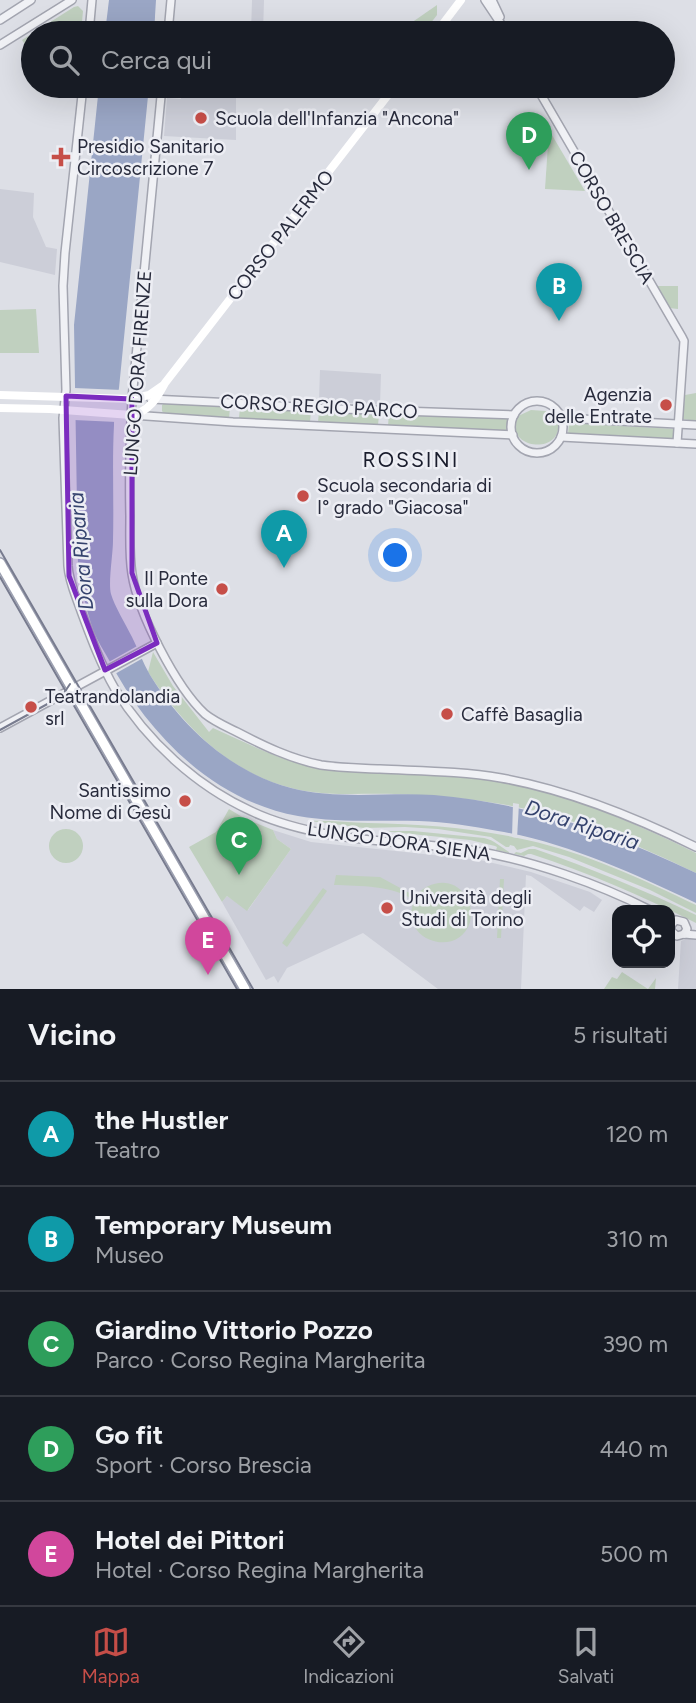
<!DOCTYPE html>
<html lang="it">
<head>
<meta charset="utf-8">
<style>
  :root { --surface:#171b24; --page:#242831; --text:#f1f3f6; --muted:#9ea1a6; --line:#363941; --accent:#c64e48 }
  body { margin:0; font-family:Figtree,sans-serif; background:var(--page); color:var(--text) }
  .controls { position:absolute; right:21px; bottom:21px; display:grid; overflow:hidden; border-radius:14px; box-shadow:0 7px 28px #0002 }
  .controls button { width:63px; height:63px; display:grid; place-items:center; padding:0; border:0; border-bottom:2px solid var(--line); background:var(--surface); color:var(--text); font:35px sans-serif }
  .you { position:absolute; left:396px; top:556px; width:24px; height:24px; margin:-18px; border:5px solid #fff; border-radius:50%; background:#1a73e8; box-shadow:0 0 0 10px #1a73e833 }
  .badge { display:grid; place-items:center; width:46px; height:46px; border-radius:50%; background:var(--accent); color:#fff; font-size:23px; font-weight:700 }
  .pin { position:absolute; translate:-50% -58px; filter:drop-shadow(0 2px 4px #0008) }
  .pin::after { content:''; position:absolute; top:37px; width:24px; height:21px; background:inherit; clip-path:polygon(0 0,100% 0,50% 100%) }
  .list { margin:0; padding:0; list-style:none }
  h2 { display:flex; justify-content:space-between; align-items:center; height:91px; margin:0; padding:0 28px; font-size:30px }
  h2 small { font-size:23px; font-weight:400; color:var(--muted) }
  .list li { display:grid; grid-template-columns:46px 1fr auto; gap:21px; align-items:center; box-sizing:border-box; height:105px; padding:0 28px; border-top:2px solid var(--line) }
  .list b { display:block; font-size:26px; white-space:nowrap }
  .list p { margin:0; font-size:23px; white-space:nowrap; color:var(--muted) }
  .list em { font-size:23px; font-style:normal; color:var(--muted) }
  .icon { flex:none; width:38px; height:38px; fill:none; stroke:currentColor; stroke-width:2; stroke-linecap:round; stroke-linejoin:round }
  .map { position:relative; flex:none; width:696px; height:989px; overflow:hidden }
  .search { position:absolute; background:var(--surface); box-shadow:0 7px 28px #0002; left:21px; right:21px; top:21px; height:77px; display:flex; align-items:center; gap:18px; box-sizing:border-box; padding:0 24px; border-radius:38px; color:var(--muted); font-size:26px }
  .sheet { height:616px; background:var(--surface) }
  nav { display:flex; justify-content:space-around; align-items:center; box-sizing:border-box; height:98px; border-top:2px solid var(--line); background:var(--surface); font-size:19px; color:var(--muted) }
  nav a { display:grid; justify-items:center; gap:4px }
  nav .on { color:var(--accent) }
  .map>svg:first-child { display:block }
</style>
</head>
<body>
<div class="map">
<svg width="696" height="989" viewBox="0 0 696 989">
  <rect width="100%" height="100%" fill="#dddfe6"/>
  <g fill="#ccced8">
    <polygon points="252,0 264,0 263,33 251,33"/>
    <polygon points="182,86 236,87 236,140 164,136 167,98 181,99"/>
    <polygon points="0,189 34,193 33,217 46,247 57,249 55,275 0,262"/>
    <polygon points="320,370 381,374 380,405 319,401"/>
    <polygon points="273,830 311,842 480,860 531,872 590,892 602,900 594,912 584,906 580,911 531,876 526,875 521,989 438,989 363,933 287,968 278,983 274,976 266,980 222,902 227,896 248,910 291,849 277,839"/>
    <polygon points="691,937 696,940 696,989 678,989 681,941"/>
  </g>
  <g fill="#c0d0bf">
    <polygon points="437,5 437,15 423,33 403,33 411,23"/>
    <polygon points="78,6 83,11 81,33 33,33 33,57 22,40 74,7"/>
    <polygon points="563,23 587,24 586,33 562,33"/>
    <polygon points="549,130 585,191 545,189"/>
    <polygon points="657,286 678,286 678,309 669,308"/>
    <polygon points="36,309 39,353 0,353 0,310"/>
    <polygon points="696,393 696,421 682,419 685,395"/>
    <polygon points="166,402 230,407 229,419 165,415 162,411 162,405"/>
    <polygon points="240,407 311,411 310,422 239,418"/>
    <path d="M531,410L546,411L557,418C568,456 504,451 516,417Z"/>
    <polygon points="319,412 379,415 378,425 318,422"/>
    <polygon points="389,413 509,418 508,431 388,426"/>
    <polygon points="569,423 675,429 674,439 568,434"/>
    <path d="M153,652L173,686L209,732L213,728C248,744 284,762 322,769C341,773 362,772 380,772C426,774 473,775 518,785C580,799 639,825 696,853V873C634,843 569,815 501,804C466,798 430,795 395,794C365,793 335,796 305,791C235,779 185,729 148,672Z"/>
    <polygon points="229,809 244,818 273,830 277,839 291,849 247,911 227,896 222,902 189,847 216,832"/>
    <path d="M310,821C329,820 349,823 368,823C422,824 475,828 527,840C586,853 642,879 696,905V913L650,890L569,857L533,846L517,850L514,846L510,845L509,847H506L491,837L438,829L405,827L364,828Z"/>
    <circle cx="66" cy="846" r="17"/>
    <path d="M382,831H413L484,838C494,840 501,847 509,852V853L496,850L497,847L495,846L470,840Z"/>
    <path d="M529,849H535C590,868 644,890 696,915V923C642,896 589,873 531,854H528L524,856L514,854L516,852L521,853Z"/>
    <path d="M336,875L380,877L415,896C429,881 452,876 466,896C471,903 472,913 470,922C458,960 398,940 414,901C396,885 358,886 334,885Z"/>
    <polygon points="500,879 504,879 501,938 497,938"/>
    <polygon points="323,888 327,891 287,947 282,943"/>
    <polygon points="622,972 648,989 656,978 655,989 604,989 612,977 617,979"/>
  </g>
  <g fill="#9aa6c5">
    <polygon points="109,0 156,0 154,33 105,33"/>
    <path d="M99,86H149L119,388C117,400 114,412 114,425C112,463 114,502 113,541C113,554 108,583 111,594C114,605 126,625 132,637C138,649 143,663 150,675C182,727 231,772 291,788C337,800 387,792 434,795C528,803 611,832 696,873V903C632,873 568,843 498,831C472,826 446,822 419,821C379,820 338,823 298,816C213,801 147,733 109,660C104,651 98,642 94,632C86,610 82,589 78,566L74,325Z"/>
  </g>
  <g fill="#dddfe6">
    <polygon points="74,388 122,390 117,422 74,420"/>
    <polygon points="139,645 145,657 113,675 107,663"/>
    <polygon points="513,803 519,804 517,838 512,837"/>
  </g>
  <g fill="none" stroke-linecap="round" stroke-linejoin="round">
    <g stroke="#a3a5b0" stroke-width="10">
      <g id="tertiary">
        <polyline points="485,0 507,33"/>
        <polyline points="492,0 500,17"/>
        <polyline points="0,20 31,0"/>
        <polyline points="89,33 92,0"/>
        <polyline points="168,33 171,0"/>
        <polyline points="0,45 72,0"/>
        <path d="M83,86L65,253L63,286L66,390L63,418L68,566C69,582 76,596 81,611C91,638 101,665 115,689C147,741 196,786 251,811C276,823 305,830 332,835C379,843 427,843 475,851C531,860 599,884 650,910"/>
        <path d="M162,86L132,399C130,438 129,477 130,516C130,535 129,555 132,574C138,613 176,687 205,714C215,722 227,727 237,732C264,746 291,759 321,765C341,768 360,768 380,769C420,771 461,771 501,778C569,790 635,817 696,847"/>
        <polyline points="536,86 682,337 684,341 677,443"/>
        <polyline points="151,399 234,403 313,408 514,415"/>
        <circle cx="537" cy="427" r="26"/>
        <polyline points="132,415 233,422 513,435"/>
        <polyline points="562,418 696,425"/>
        <polyline points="561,437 696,444"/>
        <polyline points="0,728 157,643"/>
        <polyline points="671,925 671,931 677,936 684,934 696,935"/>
        <polyline points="671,925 676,920 684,922 687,929 684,934"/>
      </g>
    </g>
    <g stroke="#9da1b1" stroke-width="12">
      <polyline id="primary" points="0,563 245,989"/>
    </g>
    <use href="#tertiary" stroke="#f0f1f5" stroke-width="7"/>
    <g stroke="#fff" stroke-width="8">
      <polyline points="436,33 461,0"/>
      <polyline points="0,395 132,399 149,395 162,386"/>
      <path d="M0,408L50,409L131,415C149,412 157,398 165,383L395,86"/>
    </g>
    <use href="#primary" stroke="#fff" stroke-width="9"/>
    <g stroke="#787c8f" stroke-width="2">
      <polyline points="0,550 253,989"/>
      <polyline points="0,577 237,989"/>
      <polyline points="0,730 62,696 70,684"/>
    </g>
  </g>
  <path fill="#7b2cbf" fill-opacity="0.2" stroke="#7b2cbf" stroke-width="5" stroke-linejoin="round" d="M66,396L132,399V573L157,643L105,670L69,576Z"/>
  <g fill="#c64e48" stroke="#edeef4" stroke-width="2.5">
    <circle cx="201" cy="118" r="7"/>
    <path d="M57.5 146.5h7v7h7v7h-7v7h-7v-7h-7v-7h7z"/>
    <circle cx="666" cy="405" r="7"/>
    <circle cx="303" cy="496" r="7"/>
    <circle cx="222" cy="589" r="7"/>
    <circle cx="31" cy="707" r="7"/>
    <circle cx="447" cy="714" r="7"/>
    <circle cx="185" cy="801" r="7"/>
    <circle cx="387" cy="908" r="7"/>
  </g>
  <g text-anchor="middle" stroke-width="5" stroke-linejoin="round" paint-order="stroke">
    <g font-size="19" fill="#282b3c" stroke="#edeef4" text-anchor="start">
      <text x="215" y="125">Scuola dell'Infanzia "Ancona"</text>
      <text x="77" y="153">Presidio Sanitario<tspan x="77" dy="22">Circoscrizione 7</tspan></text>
      <text x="652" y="401" text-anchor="end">Agenzia<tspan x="652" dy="22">delle Entrate</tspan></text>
      <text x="317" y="492">Scuola secondaria di<tspan x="317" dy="22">I° grado "Giacosa"</tspan></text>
      <text x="208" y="585" text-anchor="end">Il Ponte<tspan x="208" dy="22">sulla Dora</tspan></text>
      <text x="45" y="703">Teatrandolandia<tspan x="45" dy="22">srl</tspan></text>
      <text x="461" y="721">Caffè Basaglia</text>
      <text x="171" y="797" text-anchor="end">Santissimo<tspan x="171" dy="22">Nome di Gesù</tspan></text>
      <text x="401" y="904">Università degli<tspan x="401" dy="22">Studi di Torino</tspan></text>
    </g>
    <g font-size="19" fill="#282b3c" stroke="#edeef4">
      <text transform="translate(612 217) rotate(60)" y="7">CORSO BRESCIA</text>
      <text transform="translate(280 235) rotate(-52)" y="7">CORSO PALERMO</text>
      <text transform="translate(137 373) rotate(-86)" y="7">LUNGO DORA FIRENZE</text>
      <text transform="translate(319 406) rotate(3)" y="7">CORSO REGIO PARCO</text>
      <text transform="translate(399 841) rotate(8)" y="7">LUNGO DORA SIENA</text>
    </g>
    <g font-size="21" letter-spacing="2" fill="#1a1d2d" stroke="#edeef4">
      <text x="411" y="467">ROSSINI</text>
    </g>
    <g font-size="21" font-style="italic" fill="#34426d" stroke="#edeef4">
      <text transform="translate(81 551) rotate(-95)" y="7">Dora Riparia</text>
      <text transform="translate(582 825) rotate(18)" y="7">Dora Riparia</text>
    </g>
  </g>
</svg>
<div class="controls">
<button><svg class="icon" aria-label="locate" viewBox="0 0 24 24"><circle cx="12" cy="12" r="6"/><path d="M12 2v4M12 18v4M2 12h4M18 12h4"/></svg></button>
</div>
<div class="you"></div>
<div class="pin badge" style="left:284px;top:568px;background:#0f9aa8">A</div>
<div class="pin badge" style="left:559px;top:321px;background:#0f9aa8">B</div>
<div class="pin badge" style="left:239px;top:875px;background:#2e9e5b">C</div>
<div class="pin badge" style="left:529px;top:170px;background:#2e9e5b">D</div>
<div class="pin badge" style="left:208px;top:975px;background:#d1479c">E</div>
<div class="search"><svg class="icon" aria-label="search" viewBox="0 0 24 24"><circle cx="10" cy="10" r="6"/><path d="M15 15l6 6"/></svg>Cerca qui</div>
</div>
<section class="sheet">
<h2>Vicino<small>5 risultati</small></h2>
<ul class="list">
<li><span class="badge" style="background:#0f9aa8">A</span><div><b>the Hustler</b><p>Teatro</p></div><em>120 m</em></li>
<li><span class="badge" style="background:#0f9aa8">B</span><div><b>Temporary Museum</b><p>Museo</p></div><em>310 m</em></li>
<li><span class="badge" style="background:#2e9e5b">C</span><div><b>Giardino Vittorio Pozzo</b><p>Parco · Corso Regina Margherita</p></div><em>390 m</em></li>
<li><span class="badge" style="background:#2e9e5b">D</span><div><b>Go fit</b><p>Sport · Corso Brescia</p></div><em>440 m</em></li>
<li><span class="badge" style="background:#d1479c">E</span><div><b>Hotel dei Pittori</b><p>Hotel · Corso Regina Margherita</p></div><em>500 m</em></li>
</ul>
</section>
<nav>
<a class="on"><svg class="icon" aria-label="map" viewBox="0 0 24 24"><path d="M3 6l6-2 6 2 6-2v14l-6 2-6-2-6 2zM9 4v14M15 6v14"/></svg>Mappa</a>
<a><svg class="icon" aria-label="directions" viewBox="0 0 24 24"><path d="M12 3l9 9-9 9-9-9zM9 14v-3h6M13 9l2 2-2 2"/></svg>Indicazioni</a>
<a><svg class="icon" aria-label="saved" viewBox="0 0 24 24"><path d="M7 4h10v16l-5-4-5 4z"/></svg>Salvati</a>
</nav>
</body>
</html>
